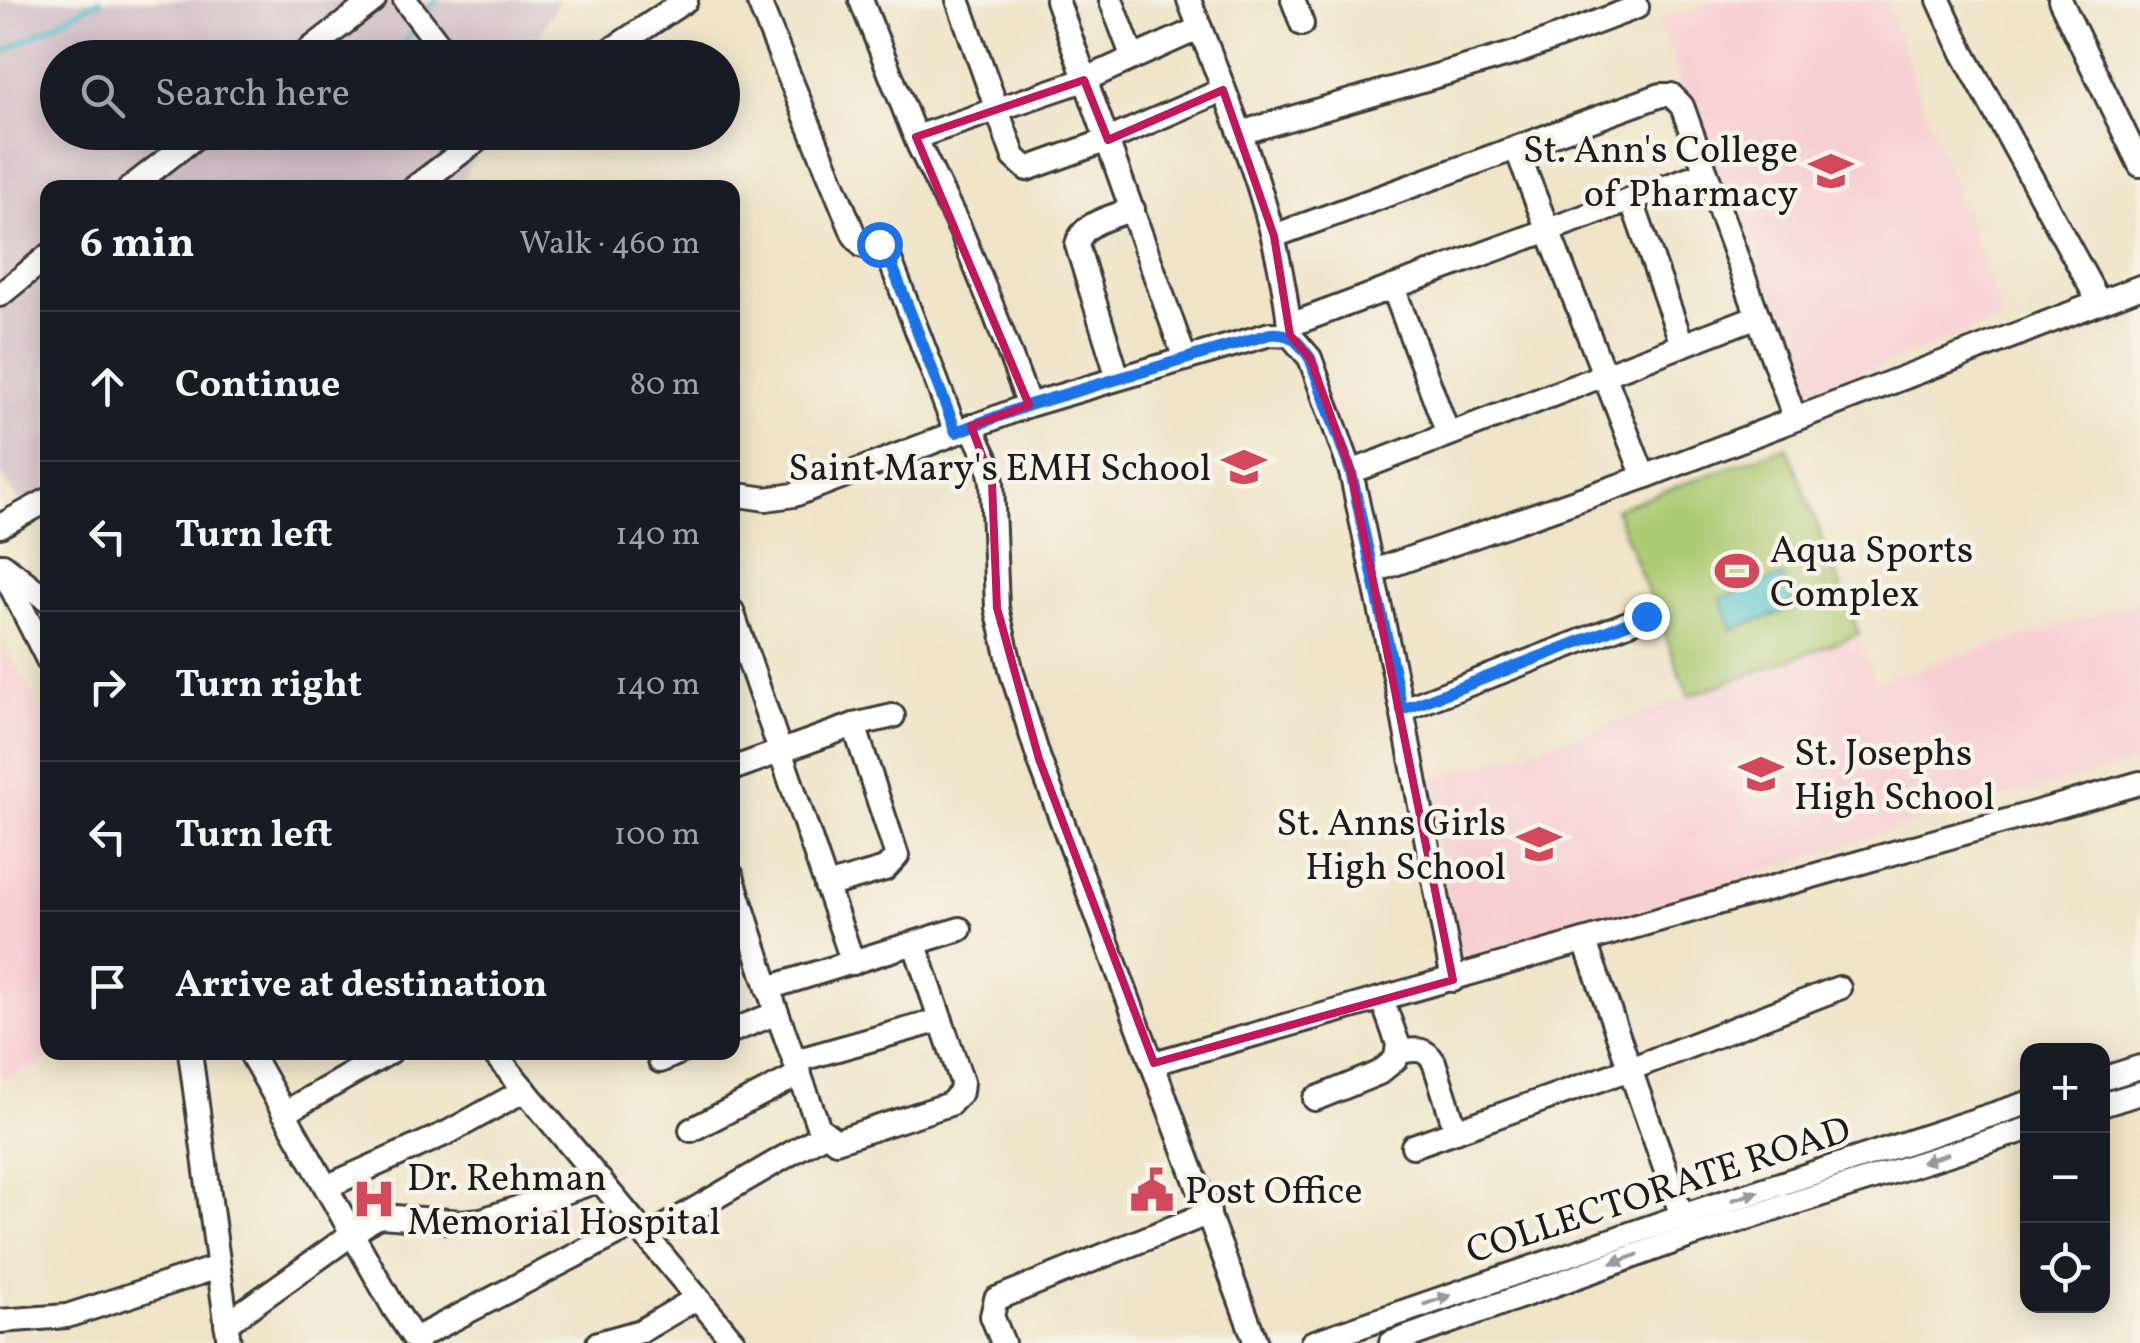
<!DOCTYPE html>
<html lang="en">
<head>
<meta charset="utf-8">
<style>
  :root { --surface:#171b24; --page:#242831; --text:#f1f3f6; --muted:#9ea1a6; --line:#363941 }
  body { margin:0; font-family:Vollkorn,serif; background:var(--page); color:var(--text) }
  .controls { position:absolute; right:30px; bottom:30px; display:grid; overflow:hidden; border-radius:20px; box-shadow:0 5px 25px #0003 }
  .controls button { width:90px; height:90px; display:grid; place-items:center; padding:0; border:0; border-bottom:2px solid var(--line); background:var(--surface); color:var(--text); font:50px sans-serif }
  .stop { position:absolute; width:30px; height:30px; margin:-22px; border:8px solid #1a73e8; border-radius:50%; background:#fff }
  .stop.end { background:#1a73e8; border-color:#fff; box-shadow:0 2px 10px #0008 }
  .list { margin:0; padding:0; list-style:none }
  h2 { display:flex; justify-content:space-between; align-items:center; height:130px; margin:0; padding:0 40px; font-size:42px }
  h2 small { font-size:32px; font-weight:400; color:var(--muted) }
  .list li { display:grid; grid-template-columns:65px 1fr auto; gap:30px; align-items:center; box-sizing:border-box; height:150px; padding:0 40px; border-top:2px solid var(--line) }
  .list b { display:block; font-size:38px; white-space:nowrap }
  .list em { font-size:32px; font-style:normal; color:var(--muted) }
  .icon { flex:none; width:55px; height:55px; fill:none; stroke:currentColor; stroke-width:2; stroke-linecap:round; stroke-linejoin:round }
  .map { position:relative; flex:none; width:2140px; height:1343px; overflow:hidden }
  .search { position:absolute; background:var(--surface); box-shadow:0 5px 25px #0003; left:40px; top:40px; width:700px; height:110px; display:flex; align-items:center; gap:25px; box-sizing:border-box; padding:0 35px; border-radius:55px; color:var(--muted); font-size:38px }
  .panel { position:absolute; background:var(--surface); box-shadow:0 5px 25px #0003; left:40px; top:180px; width:700px; height:880px; border-radius:20px }
  .map>svg:first-child { display:block }
</style>
</head>
<body>
<div class="map">
<svg width="2140" height="1343" viewBox="0 0 2140 1343">
  <rect width="100%" height="100%" fill="#f7f3e8"/>
  <filter id="ink" filterUnits="userSpaceOnUse"><feTurbulence type="fractalNoise" baseFrequency=".01" numOctaves="2"/><feDisplacementMap in="SourceGraphic" scale="20" xChannelSelector="R" yChannelSelector="G"/><feConvolveMatrix kernelMatrix="1 2 1 2 8 2 1 2 1" color-interpolation-filters="sRGB"/></filter>
  <filter id="wash" filterUnits="userSpaceOnUse"><feTurbulence type="fractalNoise" baseFrequency=".0048" numOctaves="4" result="noise"/><feDisplacementMap in="SourceGraphic" scale="40" xChannelSelector="R" yChannelSelector="G"/><feGaussianBlur stdDeviation="2.25" result="paint"/><feColorMatrix in="noise" values="0 0 0 0 0 0 0 0 0 0 0 0 0 0 0 0 0 1.4 0 .05"/><feComposite in="paint" operator="in"/></filter>
  <g filter="url(#wash)">
    <rect width="100%" height="100%" fill="#efe4c7"/>
    <g fill="#f7cfd3">
      <polygon points="1716,0 1885,0 2003,320 1796,396 1658,21"/>
      <polygon points="2140,601 2140,761 1922,820 1661,905 1461,959 1424,782 1601,728 1859,634 1875,681"/>
      <polygon points="0,637 47,723 48,1052 70,1053 0,1079"/>
    </g>
    <polygon fill="#d2bdc7" points="0,0 559,0 528,57 58,58 58,132 487,133 458,187 48,188 48,518 37,526 0,473"/>
    <polygon fill="#accb73" stroke="#647448" stroke-width="2.5" points="1787,446 1859,634 1689,696 1615,509"/>
    <polygon fill="#58c5cb" stroke="#3a7074" stroke-width="2.5" points="1783,576 1794,608 1732,630 1721,598"/>
    <g fill="none" stroke-linecap="round" stroke-linejoin="round">
      <g stroke="#58c5cb" stroke-width="5">
        <polyline points="425,15 436,0"/>
        <polyline points="399,50 415,28"/>
        <polyline points="0,54 100,0"/>
      </g>
    </g>
  </g>
  <g filter="url(#ink)">
    <g fill="none" stroke-linecap="round" stroke-linejoin="round">
      <g stroke="#3c3a36" stroke-width="28">
        <g id="minor">
          <polyline points="405,0 449,58"/>
          <polyline points="758,0 854,235 863,246 881,246 890,260 956,432"/>
          <polyline points="861,0 919,146 960,229 993,309 1029,405"/>
          <polyline points="958,0 1014,157 1027,169 1108,140 1223,90"/>
          <polyline points="1057,0 1185,359"/>
          <polyline points="1111,0 1133,58"/>
          <path d="M1189,0C1231,109 1280,218 1290,335"/>
          <polyline points="1293,0 1302,24"/>
          <polyline points="1939,0 1963,53 2099,302"/>
          <polyline points="2060,0 2140,165"/>
          <polyline points="299,58 374,0"/>
          <polyline points="599,58 686,0"/>
          <polyline points="1240,133 1515,53 1637,7"/>
          <polyline points="916,137 1084,80 1200,28"/>
          <polyline points="1516,148 1644,477"/>
          <polyline points="130,188 202,132"/>
          <polyline points="414,188 488,132"/>
          <polyline points="1631,199 1682,344"/>
          <polyline points="1274,236 1661,95 1671,95 1682,106 1795,419"/>
          <polyline points="1393,287 1448,434"/>
          <polyline points="0,295 48,256"/>
          <polyline points="1290,325 1706,172"/>
          <path d="M1118,378L1077,245C1082,222 1113,217 1133,209"/>
          <polyline points="971,426 988,462 992,482 997,608 1012,673 1039,759 1256,1343"/>
          <polyline points="1351,472 1758,316"/>
          <polyline points="732,494 766,499 794,495 1029,405 1270,334 1290,335 1310,358 1351,472 1402,710 1453,980"/>
          <polyline points="0,526 48,500"/>
          <polyline points="0,565 48,660"/>
          <polyline points="3,565 48,600"/>
          <polyline points="1374,571 1644,477 2140,287"/>
          <polyline points="732,611 853,963"/>
          <polyline points="1402,710 1646,616"/>
          <polyline points="732,769 854,725 893,716"/>
          <polyline points="732,876 768,988 819,1128 836,1141 950,1104 961,1092 962,1082 915,945"/>
          <polyline points="826,886 885,869 897,856 854,725"/>
          <polyline points="1585,942 1682,1216"/>
          <polyline points="768,988 960,929"/>
          <polyline points="732,1031 777,1013"/>
          <polyline points="190,1052 229,1343"/>
          <polyline points="250,1052 394,1308 417,1343"/>
          <polyline points="493,1052 735,1343"/>
          <path d="M1398,1052C1415,1050 1424,1046 1434,1062L1456,1131"/>
          <polyline points="660,1061 680,1052"/>
          <polyline points="795,1061 941,1020"/>
          <polyline points="1154,1063 2140,783"/>
          <polyline points="2102,1079 2140,1067"/>
          <polyline points="1315,1099 1379,1073 1396,1059 1398,1044 1382,999"/>
          <polyline points="2102,1105 2140,1093"/>
          <polyline points="284,1113 390,1052"/>
          <polyline points="691,1130 800,1074"/>
          <polyline points="1413,1146 1630,1069 1839,988"/>
          <polyline points="326,1187 449,1132 525,1090"/>
          <polyline points="647,1237 824,1134"/>
          <polyline points="0,1321 67,1316 218,1267"/>
          <polyline points="226,1324 373,1219 381,1216 461,1222 482,1220 600,1180"/>
          <polyline points="415,1339 636,1224"/>
          <polyline points="598,1343 641,1331 697,1298"/>
          <polyline points="1003,1343 992,1316 996,1299 1209,1213"/>
          <polyline points="1312,1343 1682,1216 2028,1103"/>
          <polyline points="1391,1343 1690,1236 2028,1129"/>
        </g>
      </g>
      <use href="#minor" stroke="#fff" stroke-width="22"/>
    </g>
    <defs><path id="oneway-solid" d="M-6-.8H1V-3.2L6.5 0L1 3.2V.8H-6Z" transform="scale(2.5)"/></defs>
    <g fill="#999">
      <use href="#oneway-solid" transform="translate(1935 1158) rotate(162)"/>
      <use href="#oneway-solid" transform="translate(1745 1196) rotate(-18)"/>
      <use href="#oneway-solid" transform="translate(1625 1259) rotate(161)"/>
      <use href="#oneway-solid" transform="translate(1437 1300) rotate(-19)"/>
    </g>
  </g>
  <g fill="none" stroke-linecap="round" stroke-linejoin="round" filter="url(#ink)">
    <path stroke="#1a73e8" stroke-width="12" d="M879,244L890,260L956,432L1029,405L1270,334C1291,332 1298,341 1310,358L1351,472L1402,710L1646,616"/>
  </g>
  <path fill="none" stroke="#c2185b" stroke-width="8" stroke-linejoin="round" d="M1084,80L1108,140L1223,90L1274,236L1290,335L1310,358L1351,472L1453,980L1154,1063L1039,759L997,608L992,482L971,426L1029,405L916,137Z"/>
  <defs>
    <g id="university-bare" transform="scale(3.45)"><path d="M0-5L7-2L0 1L-7-2ZM-4 1L0 2.5L4 1V4Q0 6-4 4Z" fill="#d1495b" stroke="#f7f3e8" stroke-width="2.5" paint-order="stroke"/></g>
    <g id="school-bare" transform="scale(3.45)"><path d="M0-5L7-2L0 1L-7-2ZM-4 1L0 2.5L4 1V4Q0 6-4 4Z" fill="#d1495b" stroke="#f7f3e8" stroke-width="2.5" paint-order="stroke"/></g>
    <g id="stadium-bare" transform="scale(3.45)"><path d="M0-5a6.5 5 0 1 0 0 10a6.5 5 0 1 0 0-10ZM-3.5-1.8h7v3.6h-7Z" fill="#d1495b" stroke="#f7f3e8" stroke-width="2.5" paint-order="stroke"/></g>
    <g id="civic-bare" transform="scale(3.45)"><path d="M-.6-6.5H3V-4.5H.6V-3L4-1V1h2V6H-6V1h2V-1L-.6-3ZM-1.2 2.5V6h2.4V2.5Z" fill="#d1495b" stroke="#f7f3e8" stroke-width="2.5" paint-order="stroke"/></g>
    <g id="hospital-bare" transform="scale(3.45)"><path d="M-5-5h3v3.5h4V-5h3V5h-3V1.5h-4V5h-3Z" fill="#d1495b" stroke="#f7f3e8" stroke-width="2.5" paint-order="stroke"/></g>
  </defs>
  <g fill-rule="evenodd">
    <use href="#university-bare" x="1831" y="171"/>
    <use href="#school-bare" x="1244" y="467"/>
    <use href="#stadium-bare" x="1737" y="571"/>
    <use href="#school-bare" x="1761" y="774"/>
    <use href="#school-bare" x="1539" y="844"/>
    <use href="#civic-bare" x="1152" y="1190"/>
    <use href="#hospital-bare" x="374" y="1199"/>
  </g>
  <g text-anchor="middle" stroke-width="9" stroke-linejoin="round" paint-order="stroke">
    <g font-size="38" fill="#1c1c1c" stroke="#f7f3e8" text-anchor="start">
      <text x="1798" y="162" text-anchor="end">St. Ann's College<tspan x="1798" dy="44">of Pharmacy</tspan></text>
      <text x="1211" y="480" text-anchor="end">Saint Mary's EMH School</text>
      <text x="1770" y="562">Aqua Sports<tspan x="1770" dy="44">Complex</tspan></text>
      <text x="1794" y="765">St. Josephs<tspan x="1794" dy="44">High School</tspan></text>
      <text x="1506" y="835" text-anchor="end">St. Anns Girls<tspan x="1506" dy="44">High School</tspan></text>
      <text x="407" y="1190">Dr. Rehman<tspan x="407" dy="44">Memorial Hospital</tspan></text>
      <text x="1185" y="1203">Post Office</text>
    </g>
    <g font-size="38" fill="#1c1c1c" stroke="#f7f3e8">
      <text transform="translate(1658 1189) rotate(-18)" y="13">COLLECTORATE ROAD</text>
    </g>
  </g>
</svg>
<div class="controls">
<button>+</button>
<button>−</button>
<button><svg class="icon" aria-label="locate" viewBox="0 0 24 24"><circle cx="12" cy="12" r="6"/><path d="M12 2v4M12 18v4M2 12h4M18 12h4"/></svg></button>
</div>
<div class="stop" style="left:879px;top:244px"></div>
<div class="stop end" style="left:1646px;top:616px"></div>
<div class="search"><svg class="icon" aria-label="search" viewBox="0 0 24 24"><circle cx="10" cy="10" r="6"/><path d="M15 15l6 6"/></svg>Search here</div>
<section class="panel">
<h2>6 min<small>Walk · 460 m</small></h2>
<ul class="list">
<li><svg class="icon" aria-label="ahead" viewBox="0 0 24 24"><path d="M12 20V5M6 11l6-6 6 6"/></svg><div><b>Continue</b></div><em>80 m</em></li>
<li><svg class="icon" aria-label="left" viewBox="0 0 24 24"><path d="M17 20v-9H6M10 6l-5 5 5 5"/></svg><div><b>Turn left</b></div><em>140 m</em></li>
<li><svg class="icon" aria-label="right" viewBox="0 0 24 24"><path d="M7 20v-9h11M14 6l5 5-5 5"/></svg><div><b>Turn right</b></div><em>140 m</em></li>
<li><svg class="icon" aria-label="left" viewBox="0 0 24 24"><path d="M17 20v-9H6M10 6l-5 5 5 5"/></svg><div><b>Turn left</b></div><em>100 m</em></li>
<li><svg class="icon" aria-label="arrive" viewBox="0 0 24 24"><path d="M6 21V4h12l-3 4 3 4H6"/></svg><div><b>Arrive at destination</b></div></li>
</ul>
</section>
</div>
</body>
</html>
